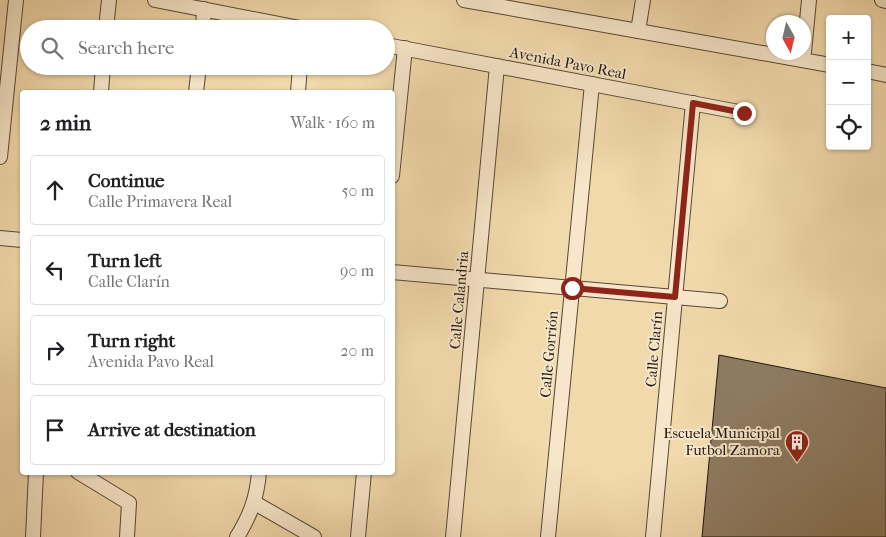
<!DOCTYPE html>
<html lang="en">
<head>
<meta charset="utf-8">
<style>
  :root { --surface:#fff; --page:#f2f2f2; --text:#202124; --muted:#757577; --line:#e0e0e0 }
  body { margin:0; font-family:"IM FELL French Canon",serif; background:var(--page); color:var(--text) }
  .controls { position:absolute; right:15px; top:15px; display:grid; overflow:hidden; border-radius:5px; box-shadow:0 1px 4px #0004 }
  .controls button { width:45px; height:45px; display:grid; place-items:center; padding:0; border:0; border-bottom:1px solid var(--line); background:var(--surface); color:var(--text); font:25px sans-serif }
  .compass { position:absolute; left:766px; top:15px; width:45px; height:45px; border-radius:50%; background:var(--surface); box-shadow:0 1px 4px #0004; rotate:172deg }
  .stop { position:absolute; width:15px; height:15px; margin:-11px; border:4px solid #8f2418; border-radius:50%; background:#fff }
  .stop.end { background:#8f2418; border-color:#fff; box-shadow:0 1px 5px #0008 }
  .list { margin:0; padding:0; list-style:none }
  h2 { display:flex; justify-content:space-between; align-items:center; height:65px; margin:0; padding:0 20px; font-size:21px }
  h2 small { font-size:16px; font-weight:400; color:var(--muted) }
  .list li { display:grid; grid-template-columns:32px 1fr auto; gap:15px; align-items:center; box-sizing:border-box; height:70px; margin:0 10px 10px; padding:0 10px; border:1px solid var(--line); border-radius:5px }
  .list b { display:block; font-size:19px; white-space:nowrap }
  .list p { margin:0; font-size:16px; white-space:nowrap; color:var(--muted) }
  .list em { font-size:16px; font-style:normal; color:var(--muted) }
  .icon { flex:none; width:28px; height:28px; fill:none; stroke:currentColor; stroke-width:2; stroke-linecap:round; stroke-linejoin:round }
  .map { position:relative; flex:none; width:886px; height:537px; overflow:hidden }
  .search { position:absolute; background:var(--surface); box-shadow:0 1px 4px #0004; left:20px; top:20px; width:375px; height:55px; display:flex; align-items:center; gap:12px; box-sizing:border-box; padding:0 18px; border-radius:28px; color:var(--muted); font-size:19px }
  .panel { position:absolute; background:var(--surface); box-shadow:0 1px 4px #0004; left:20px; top:90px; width:375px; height:385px; border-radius:5px }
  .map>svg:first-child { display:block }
</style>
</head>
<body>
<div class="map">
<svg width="886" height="537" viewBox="0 0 886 537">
  <rect width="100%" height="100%" fill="#f2d9ac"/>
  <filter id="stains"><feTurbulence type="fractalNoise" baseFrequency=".004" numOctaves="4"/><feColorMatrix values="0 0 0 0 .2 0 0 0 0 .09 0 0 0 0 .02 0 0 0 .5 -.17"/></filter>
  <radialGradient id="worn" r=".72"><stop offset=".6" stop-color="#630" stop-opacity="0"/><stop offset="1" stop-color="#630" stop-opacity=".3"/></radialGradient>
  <polygon fill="#8e7b61" stroke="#211610" points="719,355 886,388 886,537 702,537"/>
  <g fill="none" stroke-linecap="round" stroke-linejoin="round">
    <g stroke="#554737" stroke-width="16">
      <g id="minor">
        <polyline points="155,0 305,29"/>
        <polyline points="464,0 830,65"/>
        <polyline points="882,0 886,1"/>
        <polyline points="106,29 109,0"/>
        <polyline points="203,29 204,9"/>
        <polyline points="638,31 643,0"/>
        <polyline points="386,45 744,113"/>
        <polyline points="804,52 809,0"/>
        <polyline points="867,71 886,75"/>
        <polyline points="101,92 103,66"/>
        <polyline points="196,92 199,66"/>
        <polyline points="298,92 300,66"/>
        <polyline points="0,157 16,0"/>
        <polyline points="392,176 405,48"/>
        <polyline points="0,238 22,240"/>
        <polyline points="392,272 720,301"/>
        <polyline points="78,472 129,503 127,537"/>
        <polyline points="255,503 314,537"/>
        <polyline points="33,537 36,472"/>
        <path d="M237,537C250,516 257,498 259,472"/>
        <polyline points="358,537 364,472"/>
        <polyline points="453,537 497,66"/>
        <polyline points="548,537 592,84"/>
        <polyline points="653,537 693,103"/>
      </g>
    </g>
    <use href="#minor" stroke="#f7e6c9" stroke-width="14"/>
  </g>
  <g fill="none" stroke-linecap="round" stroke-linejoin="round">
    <polyline stroke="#8f2418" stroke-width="6" points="572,288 675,297 693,103 744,113"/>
  </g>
  <defs>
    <g id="building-pin" transform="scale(1.25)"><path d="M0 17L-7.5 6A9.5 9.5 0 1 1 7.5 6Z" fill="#8f2418" stroke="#f7e6c9"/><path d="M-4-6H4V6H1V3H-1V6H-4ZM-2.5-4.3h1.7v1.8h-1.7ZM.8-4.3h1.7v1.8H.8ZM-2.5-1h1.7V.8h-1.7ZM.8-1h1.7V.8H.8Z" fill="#fff"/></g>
  </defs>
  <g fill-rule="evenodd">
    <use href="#building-pin" x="797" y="442"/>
  </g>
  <g text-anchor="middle" stroke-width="4" stroke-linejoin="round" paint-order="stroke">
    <g font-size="15" fill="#211610" stroke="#f7e6c9">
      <text transform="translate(568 63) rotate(11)" y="5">Avenida Pavo Real</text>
      <text transform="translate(459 300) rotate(-85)" y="5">Calle Calandria</text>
      <text transform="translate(654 349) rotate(-85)" y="5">Calle Clarín</text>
      <text transform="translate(549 354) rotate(-85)" y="5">Calle Gorrión</text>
    </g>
    <g font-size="15" fill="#211610" stroke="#f7e6c9" text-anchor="end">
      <text x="780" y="438">Escuela Municipal<tspan x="780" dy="17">Futbol Zamora</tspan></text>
    </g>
  </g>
  <rect width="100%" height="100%" filter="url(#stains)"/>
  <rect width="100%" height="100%" fill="url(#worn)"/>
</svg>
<div class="controls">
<button>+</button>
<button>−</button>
<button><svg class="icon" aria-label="locate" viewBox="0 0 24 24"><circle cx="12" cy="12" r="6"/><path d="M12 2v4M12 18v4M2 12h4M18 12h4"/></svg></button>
</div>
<svg class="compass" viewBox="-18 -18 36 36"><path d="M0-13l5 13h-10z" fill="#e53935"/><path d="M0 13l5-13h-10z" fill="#757577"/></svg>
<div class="stop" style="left:572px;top:288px"></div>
<div class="stop end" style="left:744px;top:113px"></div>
<div class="search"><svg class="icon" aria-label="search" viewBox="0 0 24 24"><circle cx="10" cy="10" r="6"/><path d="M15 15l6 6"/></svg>Search here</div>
<section class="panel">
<h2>2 min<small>Walk · 160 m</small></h2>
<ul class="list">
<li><svg class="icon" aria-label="ahead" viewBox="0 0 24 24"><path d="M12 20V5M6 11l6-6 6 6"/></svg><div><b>Continue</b><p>Calle Primavera Real</p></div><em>50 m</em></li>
<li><svg class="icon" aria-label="left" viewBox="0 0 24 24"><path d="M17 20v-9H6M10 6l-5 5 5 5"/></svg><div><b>Turn left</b><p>Calle Clarín</p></div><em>90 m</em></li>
<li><svg class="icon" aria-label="right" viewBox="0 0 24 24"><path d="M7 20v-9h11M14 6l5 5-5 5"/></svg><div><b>Turn right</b><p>Avenida Pavo Real</p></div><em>20 m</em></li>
<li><svg class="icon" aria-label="arrive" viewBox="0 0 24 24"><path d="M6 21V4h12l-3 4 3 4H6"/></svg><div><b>Arrive at destination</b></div></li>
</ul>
</section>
</div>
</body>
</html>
